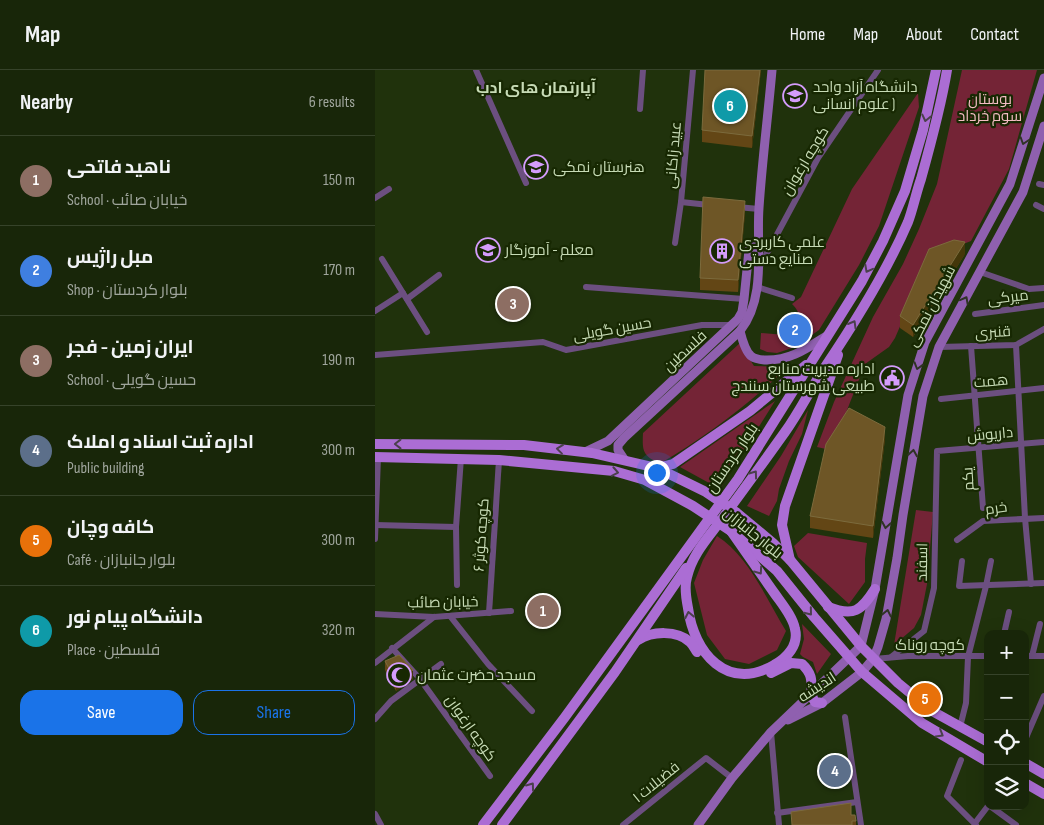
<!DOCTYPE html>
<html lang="en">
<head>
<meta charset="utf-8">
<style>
  :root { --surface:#182609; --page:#253217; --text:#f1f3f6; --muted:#9fa59c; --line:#36432a; --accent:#1a73e8 }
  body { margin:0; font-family:"Sofia Sans Condensed",Cairo,sans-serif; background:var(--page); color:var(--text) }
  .controls { position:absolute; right:15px; bottom:15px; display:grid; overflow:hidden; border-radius:10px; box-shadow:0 5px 20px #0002 }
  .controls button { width:45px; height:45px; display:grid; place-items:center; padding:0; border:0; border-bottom:1px solid var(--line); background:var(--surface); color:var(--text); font:25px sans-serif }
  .you { position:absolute; left:281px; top:402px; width:18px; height:18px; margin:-12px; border:4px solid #fff; border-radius:50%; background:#1a73e8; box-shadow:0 0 0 8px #1a73e833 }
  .badge { display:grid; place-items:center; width:32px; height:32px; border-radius:50%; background:var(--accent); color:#fff; font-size:16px; font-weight:700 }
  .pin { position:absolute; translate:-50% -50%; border:2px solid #fff; box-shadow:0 1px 5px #0006 }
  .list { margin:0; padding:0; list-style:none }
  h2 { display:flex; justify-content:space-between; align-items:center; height:65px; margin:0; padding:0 20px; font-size:21px }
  h2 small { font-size:16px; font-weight:400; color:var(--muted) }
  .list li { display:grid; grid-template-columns:32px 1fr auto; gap:15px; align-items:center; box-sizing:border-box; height:90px; padding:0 20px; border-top:1px solid var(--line) }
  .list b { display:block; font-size:19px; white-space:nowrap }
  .list p { margin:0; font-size:16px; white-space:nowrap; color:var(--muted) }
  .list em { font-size:16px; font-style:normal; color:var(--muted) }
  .actions { display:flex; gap:10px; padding:15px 20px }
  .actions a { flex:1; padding:11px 0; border:1px solid var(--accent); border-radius:15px; text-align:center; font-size:18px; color:var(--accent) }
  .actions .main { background:var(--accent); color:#fff }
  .icon { flex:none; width:28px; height:28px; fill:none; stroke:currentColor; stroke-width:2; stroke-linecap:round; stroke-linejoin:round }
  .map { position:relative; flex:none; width:669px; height:755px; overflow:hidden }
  header { display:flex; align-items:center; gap:30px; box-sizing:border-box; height:70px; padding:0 25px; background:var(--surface); border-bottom:1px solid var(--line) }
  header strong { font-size:24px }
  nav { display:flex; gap:28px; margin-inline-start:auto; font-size:18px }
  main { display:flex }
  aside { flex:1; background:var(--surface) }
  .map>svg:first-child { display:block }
</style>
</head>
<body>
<header>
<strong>Map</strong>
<nav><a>Home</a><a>Map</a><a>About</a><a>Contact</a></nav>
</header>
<main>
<aside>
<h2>Nearby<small>6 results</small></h2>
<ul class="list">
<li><span class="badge" style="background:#8d6e63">1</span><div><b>ناهید فاتحی</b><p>School · خیابان صائب</p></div><em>150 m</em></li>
<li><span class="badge" style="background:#3f7fe0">2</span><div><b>مبل راژیس</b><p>Shop · بلوار کردستان</p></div><em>170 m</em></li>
<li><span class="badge" style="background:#8d6e63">3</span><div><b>ایران زمین - فجر</b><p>School · حسین گویلی</p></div><em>190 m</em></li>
<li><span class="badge" style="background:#5c6f8a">4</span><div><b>اداره ثبت اسناد و املاک</b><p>Public building</p></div><em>300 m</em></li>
<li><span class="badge" style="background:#e8710a">5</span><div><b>کافه وچان</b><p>Café · بلوار جانبازان</p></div><em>300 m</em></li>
<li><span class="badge" style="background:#0f9aa8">6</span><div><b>دانشگاه پیام نور</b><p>Place · فلسطین</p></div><em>320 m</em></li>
</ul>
<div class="actions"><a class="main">Save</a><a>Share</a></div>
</aside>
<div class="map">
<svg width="669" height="755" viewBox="0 0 669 755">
  <rect width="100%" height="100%" fill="#20320c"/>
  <g fill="#742436">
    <polygon points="587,0 662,0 634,99 596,171 555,187 520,268 514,277 490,294 467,353 451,379 442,377 459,332 498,247 528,194 544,159 562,114"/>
    <path d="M543,23L544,37L504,156L484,195L444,260L420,277L402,283L392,282L385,279L386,263L422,266C424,251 428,245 417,234L426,227L477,119Z"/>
    <path d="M366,272L370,282L379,296L413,297C375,333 332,366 286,393C268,387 267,381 268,363Z"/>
    <polygon points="400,331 345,419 305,397"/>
    <polygon points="433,340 427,364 414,391 404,419 402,431 394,446 372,436 406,386"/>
    <polygon points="541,440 558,442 552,514 546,545 539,558 519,575"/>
    <polygon points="433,463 492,473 490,489 490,512 474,534 423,487 419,476"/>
    <path d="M342,466C373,485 392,530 411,561L402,580L374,594L350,589L332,565L319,513L328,490Z"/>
    <polygon points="427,554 456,584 442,604 438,592 428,587 425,584 429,569"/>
  </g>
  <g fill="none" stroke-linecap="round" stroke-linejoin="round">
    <g stroke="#6c4f80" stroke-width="6">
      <polyline points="101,0 151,113"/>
      <polyline points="265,39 268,0"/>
      <polyline points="664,114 669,115"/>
      <polyline points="0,128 14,119"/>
      <polyline points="306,132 334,135"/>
      <polyline points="661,135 669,139"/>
      <polyline points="362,137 384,139"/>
      <polyline points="300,173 306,132 318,0"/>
      <polyline points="7,189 52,262"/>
      <polyline points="384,198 443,88 503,0"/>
      <polyline points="605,202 654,219 669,218"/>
      <polyline points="211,217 369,229"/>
      <polyline points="382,217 417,228"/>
      <polyline points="32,229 64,205"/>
      <polyline points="0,241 28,223"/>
      <polyline points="600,244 669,235"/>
      <polyline points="641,275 650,448 656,514"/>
      <polyline points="596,276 608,438"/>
      <polyline points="564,277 641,275 669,259"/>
      <polyline points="0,285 168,272 191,280 327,255 357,255"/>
      <polyline points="566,329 669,318"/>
      <polyline points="0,455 81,457"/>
      <polyline points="0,469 3,387"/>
      <polyline points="582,470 608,451 669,448"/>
      <polyline points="587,491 584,516 669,513"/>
      <polyline points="82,515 81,457 86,388"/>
      <polyline points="114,543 124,390"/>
      <polyline points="0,544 59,547 136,541"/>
      <polyline points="75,546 113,594 157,641"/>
      <polyline points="629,564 634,542"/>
      <polyline points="17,578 45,609 115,706"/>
      <polyline points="650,586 669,586"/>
      <polyline points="657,586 665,554"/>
      <polyline points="516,587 549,561 559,518 562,381 669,372"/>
      <polyline points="499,589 533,586 613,586"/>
      <polyline points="0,593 59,547"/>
      <polyline points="470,647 486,755"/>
      <polyline points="0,649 16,631 66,594"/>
      <polyline points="585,657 591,633 593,587 611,516 616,491"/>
      <polyline points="396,662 404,755"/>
      <polyline points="650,670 669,626"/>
      <polyline points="586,690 572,726 601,755"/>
      <polyline points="615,736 641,755"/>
      <polyline points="402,743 482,732"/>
      <polyline points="0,744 6,755"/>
      <polyline points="600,753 613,736"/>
      <polyline points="248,755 331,688 357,708"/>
    </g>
    <g stroke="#8f60af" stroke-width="9">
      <path d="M365,261C367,269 370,281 376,286C380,289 387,290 392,290C417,290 432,278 453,265"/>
      <polyline points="210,382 233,371 363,249 367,242 369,229 374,180 382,172"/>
      <path d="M249,389L243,380V375L249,368L365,261C392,227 381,178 384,138C387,92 393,46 397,0"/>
      <polyline points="413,650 447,633 487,602 498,589 503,577 511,549 522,488 528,445 548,326 564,277 648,122 669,56"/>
      <polyline points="323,755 357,708 396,662 486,576 500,519 533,325 550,272 635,114 669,8"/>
    </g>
    <g stroke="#ab6dd4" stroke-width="10">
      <polyline points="0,374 149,375 217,383 282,398 331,422 362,443 398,473 416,491 486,576 523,613 557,641 613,672"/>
      <polyline points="0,387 124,390 239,401 270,410 318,436 356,461 402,501 439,547 487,602 547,653 613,692"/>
      <polyline points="282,398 298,394 375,341 431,295"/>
      <path d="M356,461C371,482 385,503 400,524C407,534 418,547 420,559C424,575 412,588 399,595C352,622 319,583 313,538C311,528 309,517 312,507C318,482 335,466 349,446C370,418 390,390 410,362C425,341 436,318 450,297C481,251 511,203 533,152C538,139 541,123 546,109C556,73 566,37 572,0"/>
      <polyline points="415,490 407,455 410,436 463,285"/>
      <path d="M453,537C479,547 486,541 500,519"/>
      <path d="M263,570C277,561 302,560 315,572C318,575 320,579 322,582"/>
      <path d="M396,603L416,593L427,594C444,610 431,620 440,632L447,633"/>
      <polyline points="650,693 669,704"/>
      <polyline points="650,713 669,724"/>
      <polyline points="108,755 190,647 363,409 487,211 508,171 530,121 548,60 561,0"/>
      <polyline points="127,755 240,602 311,498"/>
    </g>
  </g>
  <g fill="#634615">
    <polygon points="386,0 377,78 327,72 327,60"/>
    <polygon points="370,143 363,222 325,220 325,208"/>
    <polygon points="590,184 538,267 525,258 525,246"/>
    <polygon points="510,369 498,468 435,458 435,446"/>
    <polygon points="10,591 38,609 21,621 10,600"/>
    <polygon points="476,745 481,751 481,755 416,755"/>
  </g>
  <g fill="#44370a">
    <polygon points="385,0 386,0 377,78 377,66"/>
    <polygon points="370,131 370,143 363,222 363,210"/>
    <polygon points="590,172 590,184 538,267 538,255"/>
    <polygon points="510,357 510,369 498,468 498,456"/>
    <polygon points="38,600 38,609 21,621 21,612"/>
  </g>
  <g fill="#6e5626" stroke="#7c6b3d">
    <polygon points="330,0 385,0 377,66 327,60"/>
    <polygon points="328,127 370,131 363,210 325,208"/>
    <polygon points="579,170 590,172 538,255 525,246 554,179"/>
    <polygon points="474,338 510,357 498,456 435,446 451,374"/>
    <polygon points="24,585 38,600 21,612 10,591"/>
    <polygon points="476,733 476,745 480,745 481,751 477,751 477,755 417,755 416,742"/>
  </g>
  <defs><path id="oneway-chevron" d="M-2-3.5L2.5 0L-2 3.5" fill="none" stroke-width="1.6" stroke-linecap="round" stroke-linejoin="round" transform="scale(1.25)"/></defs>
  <g stroke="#4b404c">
    <use href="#oneway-chevron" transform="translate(551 48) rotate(103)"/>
    <use href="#oneway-chevron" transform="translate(493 199) rotate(118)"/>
    <use href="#oneway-chevron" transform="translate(478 254) rotate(-60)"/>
    <use href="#oneway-chevron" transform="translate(23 374) rotate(-180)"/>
    <use href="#oneway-chevron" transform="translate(185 379) rotate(-173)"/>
    <use href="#oneway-chevron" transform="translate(240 402) rotate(11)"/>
    <use href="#oneway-chevron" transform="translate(379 404) rotate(-54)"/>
    <use href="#oneway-chevron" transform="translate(384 501) rotate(55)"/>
    <use href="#oneway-chevron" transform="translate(434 542) rotate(51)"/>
    <use href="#oneway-chevron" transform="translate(314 545) rotate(-101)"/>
    <use href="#oneway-chevron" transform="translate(565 664) rotate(31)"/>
    <use href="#oneway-chevron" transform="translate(156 716) rotate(-54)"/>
  </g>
  <g stroke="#2f3325">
    <use href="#oneway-chevron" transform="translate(649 71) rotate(108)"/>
    <use href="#oneway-chevron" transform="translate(590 230) rotate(-62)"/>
    <use href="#oneway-chevron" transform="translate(543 296) rotate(107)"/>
    <use href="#oneway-chevron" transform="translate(538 383) rotate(-81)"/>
    <use href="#oneway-chevron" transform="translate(511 455) rotate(100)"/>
    <use href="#oneway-chevron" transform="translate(512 543) rotate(-78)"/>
  </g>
  <defs>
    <g id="university-ring" transform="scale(1.25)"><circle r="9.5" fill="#172802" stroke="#d49cfb" stroke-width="1.5"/><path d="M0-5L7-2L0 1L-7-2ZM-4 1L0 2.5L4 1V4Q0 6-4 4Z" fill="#d49cfb"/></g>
    <g id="school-ring" transform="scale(1.25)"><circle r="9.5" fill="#172802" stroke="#d49cfb" stroke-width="1.5"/><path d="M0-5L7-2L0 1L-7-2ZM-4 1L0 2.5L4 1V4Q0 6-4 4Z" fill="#d49cfb"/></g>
    <g id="building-ring" transform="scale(1.25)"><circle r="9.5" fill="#172802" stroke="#d49cfb" stroke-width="1.5"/><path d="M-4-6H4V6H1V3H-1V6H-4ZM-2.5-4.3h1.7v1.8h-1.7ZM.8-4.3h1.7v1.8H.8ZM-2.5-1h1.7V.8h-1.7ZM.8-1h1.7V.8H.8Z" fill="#d49cfb"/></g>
    <g id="civic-ring" transform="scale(1.25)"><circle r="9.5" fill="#172802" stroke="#d49cfb" stroke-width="1.5"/><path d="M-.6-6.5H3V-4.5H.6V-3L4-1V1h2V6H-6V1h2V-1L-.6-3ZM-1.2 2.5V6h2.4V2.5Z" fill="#d49cfb"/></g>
    <g id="mosque-ring" transform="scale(1.25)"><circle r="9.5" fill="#172802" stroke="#d49cfb" stroke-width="1.5"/><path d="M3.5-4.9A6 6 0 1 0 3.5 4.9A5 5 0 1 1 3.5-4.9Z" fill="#d49cfb"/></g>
  </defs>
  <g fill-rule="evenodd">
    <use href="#university-ring" x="420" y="26"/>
    <use href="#school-ring" x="161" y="97"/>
    <use href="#school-ring" x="113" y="180"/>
    <use href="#building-ring" x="347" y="181"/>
    <use href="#civic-ring" x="517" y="308"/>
    <use href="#mosque-ring" x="24" y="605"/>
  </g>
  <g text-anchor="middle" stroke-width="4.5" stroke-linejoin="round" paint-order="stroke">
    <g font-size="15" fill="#c7dbb6" stroke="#172802" text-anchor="start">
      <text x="438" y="22">دانشگاه آزاد واحد<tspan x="438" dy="17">علوم انسانی )</tspan></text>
      <text x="178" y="102">هنرستان نمکی</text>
      <text x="364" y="177">علمی کاربردی<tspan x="364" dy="17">صنایع دستی</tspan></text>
      <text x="130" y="185">معلم - آموزگار</text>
      <text x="500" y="304" text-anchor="end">اداره مدیریت منابع<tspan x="500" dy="17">طبیعی شهرستان سنندج</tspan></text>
      <text x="42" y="610">مسجد حضرت عثمان</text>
    </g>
    <g font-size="15" fill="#f4bdc4" stroke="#172802">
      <text x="615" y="34">بوستان<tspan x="615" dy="17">سوم خرداد</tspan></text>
    </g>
    <g font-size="15" fill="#c7dbb6" stroke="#172802">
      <text transform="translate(298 85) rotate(-85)" y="5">عبید زاکانی</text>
      <text transform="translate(430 91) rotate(-59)" y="5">کوچه ارغوان</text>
      <text transform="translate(633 227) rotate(-7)" y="5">میرکی</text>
      <text transform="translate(556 236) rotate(-63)" y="5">شهیدان نمکی</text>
      <text transform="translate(237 259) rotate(-10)" y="5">حسین گویلی</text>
      <text transform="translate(618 262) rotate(-3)" y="5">قنبری</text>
      <text transform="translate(310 281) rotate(-43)" y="5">فلسطین</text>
      <text transform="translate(616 311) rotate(-5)" y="5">همت</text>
      <text transform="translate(615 364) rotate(-5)" y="5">داریوش</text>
      <text transform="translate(357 388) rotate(-56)" y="5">بلوار کردستان</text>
      <text transform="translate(593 409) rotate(-94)" y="5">یکم</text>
      <text transform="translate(621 438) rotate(-8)" y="5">خرم</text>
      <text transform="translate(378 463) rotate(39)" y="5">بلوار جانبازان</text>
      <text transform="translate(106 465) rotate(-86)" y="5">کوچه کوثر ۶</text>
      <text transform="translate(547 492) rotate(-89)" y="5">اسفند</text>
      <text transform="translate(68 532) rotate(-1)" y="5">خیابان صائب</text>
      <text x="555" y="580">کوچه روناک</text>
      <text transform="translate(442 617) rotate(-33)" y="5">اندیشه</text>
      <text transform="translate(96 658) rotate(55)" y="5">کوچه ارغوان</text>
      <text transform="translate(281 712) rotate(-39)" y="5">فضیلات ۱</text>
    </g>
    <g font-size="16" font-weight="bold" fill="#c7dbb6" stroke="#172802">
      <text x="161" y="23">آپارتمان های ادب</text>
    </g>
  </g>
</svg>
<div class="controls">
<button>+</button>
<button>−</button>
<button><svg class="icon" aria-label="locate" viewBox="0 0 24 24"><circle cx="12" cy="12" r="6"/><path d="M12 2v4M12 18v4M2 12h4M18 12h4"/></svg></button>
<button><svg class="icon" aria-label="layers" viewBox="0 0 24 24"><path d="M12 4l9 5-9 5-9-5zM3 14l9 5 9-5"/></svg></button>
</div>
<div class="you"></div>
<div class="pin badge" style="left:168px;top:541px;background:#8d6e63">1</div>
<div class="pin badge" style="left:420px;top:260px;background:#3f7fe0">2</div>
<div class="pin badge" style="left:138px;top:234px;background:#8d6e63">3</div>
<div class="pin badge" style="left:460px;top:701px;background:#5c6f8a">4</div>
<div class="pin badge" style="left:550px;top:629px;background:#e8710a">5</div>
<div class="pin badge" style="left:355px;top:36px;background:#0f9aa8">6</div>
</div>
</main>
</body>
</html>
